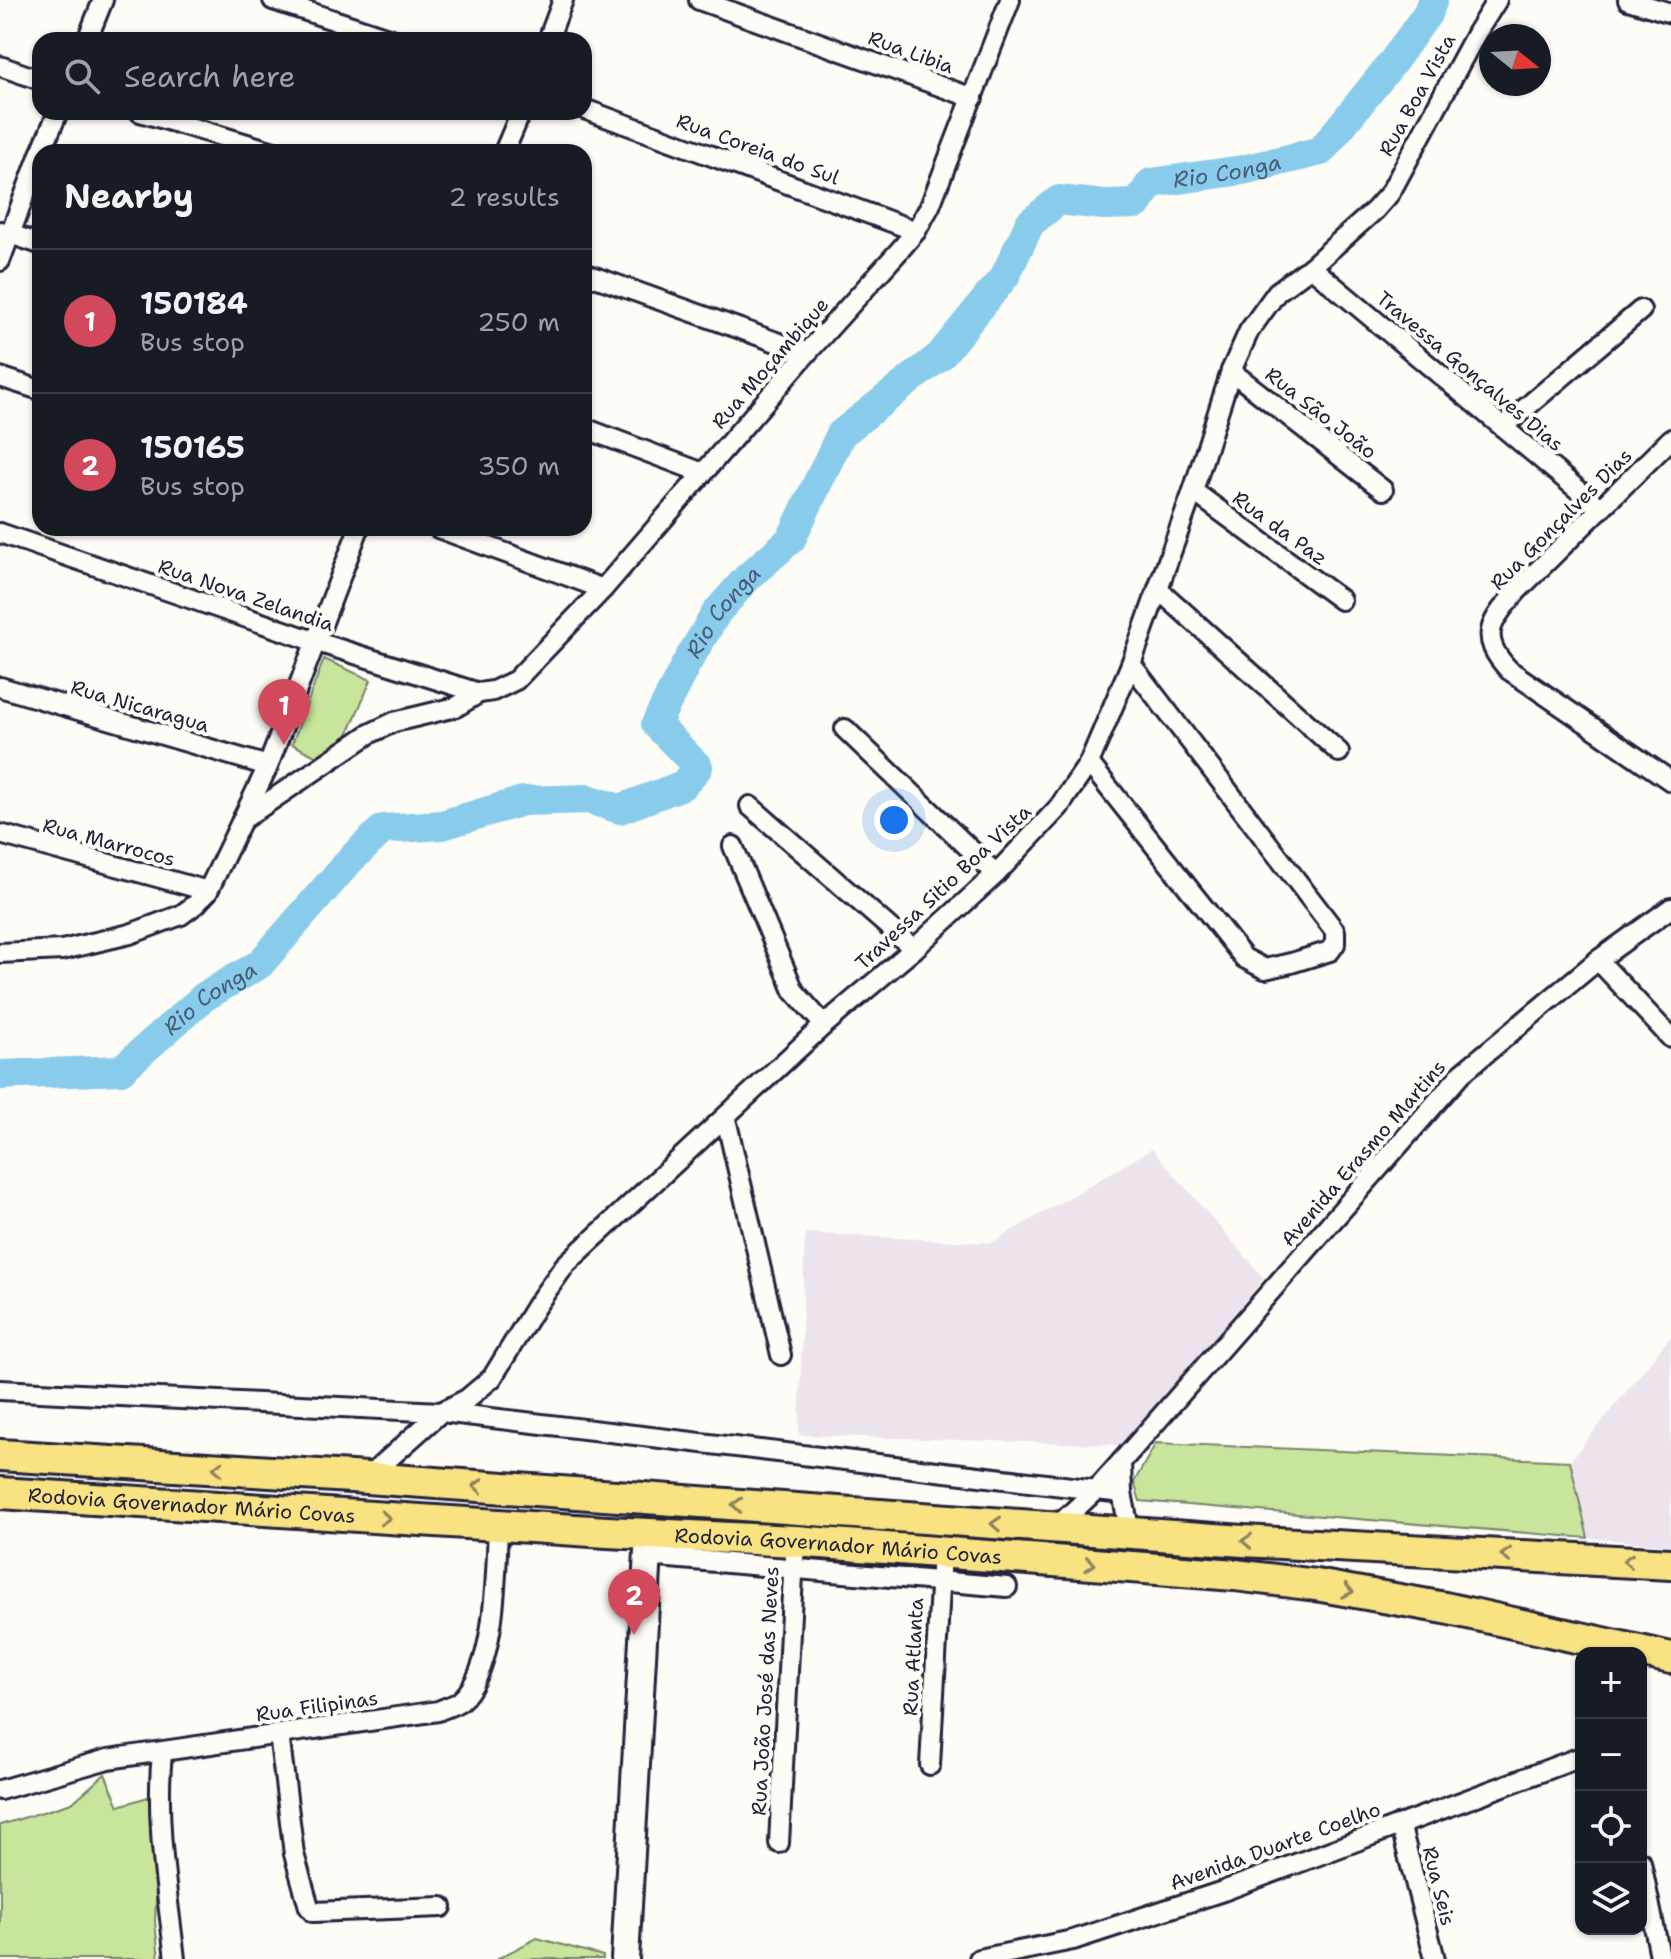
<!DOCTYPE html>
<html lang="en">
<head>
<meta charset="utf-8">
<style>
  :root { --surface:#171b24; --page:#242831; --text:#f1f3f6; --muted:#9ea1a6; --line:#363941; --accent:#d1495b }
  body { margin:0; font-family:"Shantell Sans",sans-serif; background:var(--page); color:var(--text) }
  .controls { position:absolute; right:24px; bottom:24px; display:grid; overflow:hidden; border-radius:16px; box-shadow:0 2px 6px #0004 }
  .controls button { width:72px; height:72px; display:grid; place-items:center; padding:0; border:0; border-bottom:2px solid var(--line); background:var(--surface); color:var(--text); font:40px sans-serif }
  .compass { position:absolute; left:1479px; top:24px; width:72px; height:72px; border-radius:50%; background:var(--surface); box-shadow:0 2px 6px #0004; rotate:108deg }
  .you { position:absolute; left:894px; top:820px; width:28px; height:28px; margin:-20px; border:6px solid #fff; border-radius:50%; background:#1a73e8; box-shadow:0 0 0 12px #1a73e833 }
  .badge { display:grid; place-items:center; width:52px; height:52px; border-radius:50%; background:var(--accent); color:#fff; font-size:26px; font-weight:700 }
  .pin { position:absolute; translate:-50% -66px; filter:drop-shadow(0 2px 4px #0008) }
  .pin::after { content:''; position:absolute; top:42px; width:28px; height:24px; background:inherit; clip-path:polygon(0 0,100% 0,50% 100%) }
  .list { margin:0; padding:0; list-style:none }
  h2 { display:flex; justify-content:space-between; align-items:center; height:104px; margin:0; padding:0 32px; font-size:34px }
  h2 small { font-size:26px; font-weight:400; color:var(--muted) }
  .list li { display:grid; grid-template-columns:52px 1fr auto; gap:24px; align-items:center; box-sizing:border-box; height:144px; padding:0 32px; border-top:2px solid var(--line) }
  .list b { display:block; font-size:30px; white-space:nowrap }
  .list p { margin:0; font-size:26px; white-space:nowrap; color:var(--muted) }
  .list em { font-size:26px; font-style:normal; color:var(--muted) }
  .icon { flex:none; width:44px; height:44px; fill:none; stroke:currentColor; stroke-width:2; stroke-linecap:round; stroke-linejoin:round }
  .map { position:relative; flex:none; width:1671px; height:1959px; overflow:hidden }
  .search { position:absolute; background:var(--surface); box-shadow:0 2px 6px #0004; left:32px; top:32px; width:560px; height:88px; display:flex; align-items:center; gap:20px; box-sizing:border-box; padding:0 28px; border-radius:24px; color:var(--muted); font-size:30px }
  .panel { position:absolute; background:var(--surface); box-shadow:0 2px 6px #0004; left:32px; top:144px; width:560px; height:392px; border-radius:24px }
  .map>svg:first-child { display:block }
</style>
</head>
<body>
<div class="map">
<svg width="1671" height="1959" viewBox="0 0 1671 1959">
  <rect width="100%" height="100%" fill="#fdfcf7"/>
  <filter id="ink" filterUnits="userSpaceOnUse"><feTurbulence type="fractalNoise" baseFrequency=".0125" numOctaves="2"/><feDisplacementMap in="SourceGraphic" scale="16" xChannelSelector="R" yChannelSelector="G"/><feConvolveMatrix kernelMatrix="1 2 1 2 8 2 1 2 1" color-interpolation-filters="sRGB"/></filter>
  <g filter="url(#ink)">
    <g fill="#ece3ec">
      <polygon points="1152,1149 1264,1278 1126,1445 799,1435 805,1233 991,1243"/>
      <polygon points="1671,1336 1671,1545 1588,1538 1570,1461"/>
    </g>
    <g fill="#c9e59c" stroke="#76846c" stroke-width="2">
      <polygon points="324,659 371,680 340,753 325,761 292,744"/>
      <polygon points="1156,1443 1570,1461 1588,1538 1140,1501 1134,1482"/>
      <polygon points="105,1774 119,1806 161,1793 155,1922 159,1959 0,1959 0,1825 72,1803"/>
      <polygon points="537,1938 603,1956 603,1959 497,1959"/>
    </g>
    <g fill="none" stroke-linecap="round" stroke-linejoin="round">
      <path stroke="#89cbea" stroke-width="30" id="s1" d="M0,1075L121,1070L204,997L260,964L350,860L383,829L442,825L523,801L588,799L620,809L683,785L698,767L656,724L686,664L717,612L747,578L791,539L841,434L940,356L1005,276L1030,223L1059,200L1104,205L1137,204L1151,183L1243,170L1321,151L1392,63L1427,14L1433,0"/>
      <g stroke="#22223b" stroke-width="24">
        <g id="minor">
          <polyline points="273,0 394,40"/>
          <polyline points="699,0 973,98"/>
          <polyline points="1628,0 1671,13"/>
          <polyline points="87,40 103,0"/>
          <polyline points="548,40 563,0"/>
          <polyline points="0,66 40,80"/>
          <polyline points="584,109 916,231"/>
          <polyline points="140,112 274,152"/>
          <polyline points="41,152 58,112"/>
          <polyline points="504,152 521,112"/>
          <polyline points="1,231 40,244"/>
          <polyline points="0,261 40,154"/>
          <polyline points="1311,267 1601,509"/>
          <polyline points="584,273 807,353"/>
          <polyline points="1231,371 1383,490"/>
          <polyline points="0,377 40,390"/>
          <polyline points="1503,427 1641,310"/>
          <polyline points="584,428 703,473"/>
          <path d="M1671,439L1518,590C1491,621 1477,636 1509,670L1671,781"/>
          <polyline points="1193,491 1341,600"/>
          <polyline points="438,528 603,589"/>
          <polyline points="0,533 314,641 479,693"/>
          <polyline points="1158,589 1339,752"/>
          <polyline points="0,687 268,766"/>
          <polyline points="845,729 996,874"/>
          <polyline points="1089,763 1244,958 1265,969 1291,963 1330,951 1335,944 1335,931 1131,664"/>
          <polyline points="750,806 914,949"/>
          <polyline points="242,820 369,734 394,722 456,707 479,693 493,691 516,680 603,589 807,353 899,251 916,231 930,206 1010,0"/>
          <polyline points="0,834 208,891 268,766 359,528"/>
          <polyline points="733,846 794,991 824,1025"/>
          <polyline points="0,953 62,950 130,934 181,915 196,904 208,891"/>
          <polyline points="1598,960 1671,1038"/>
          <polyline points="726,1119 781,1355"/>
          <polyline points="0,1390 441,1412 1122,1493"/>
          <polyline points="367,1478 441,1412 467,1399 492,1378 536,1306 565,1265 824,1025 914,949 996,874 1059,807 1089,763 1131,664 1193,491 1231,371 1249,331 1277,292 1311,267 1375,210 1390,193 1477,32 1497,0"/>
          <polyline points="1055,1528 1096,1490 1121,1462"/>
          <polyline points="1130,1533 1122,1493 1121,1462 1462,1073 1598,960 1671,908"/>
          <polyline points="647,1556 1007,1587"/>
          <polyline points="279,1734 294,1854 309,1907 313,1912 442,1907"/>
          <path d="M162,1753C155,1822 167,1890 175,1959"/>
          <polyline points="930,1765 942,1552"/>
          <path d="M0,1790L108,1759L438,1711C444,1708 455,1705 460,1701C497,1670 496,1570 498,1525"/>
          <polyline points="1400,1824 1435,1959"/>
          <polyline points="779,1843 794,1556"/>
          <polyline points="1641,1862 1660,1956"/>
          <polyline points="979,1959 1073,1940 1223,1891 1581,1757"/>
        </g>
      </g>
      <g stroke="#22223b" stroke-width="32">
        <polyline id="secondary" points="625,1959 649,1534"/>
      </g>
      <g stroke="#22223b" stroke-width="36">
        <g id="trunk">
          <polyline points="0,1455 367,1478 1243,1541 1671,1564"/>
          <path id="s2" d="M0,1493L607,1532L795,1541L1235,1575L1316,1585L1445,1608L1671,1658"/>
        </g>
      </g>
      <use href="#minor" stroke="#fdfcf7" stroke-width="18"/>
      <use href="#secondary" stroke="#fdfcf7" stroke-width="26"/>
      <use href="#trunk" stroke="#f8e281" stroke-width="30"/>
    </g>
    <defs><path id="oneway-chevron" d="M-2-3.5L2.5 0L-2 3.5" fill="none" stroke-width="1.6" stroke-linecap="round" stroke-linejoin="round" transform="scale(2)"/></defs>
    <g stroke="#8d825e">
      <use href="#oneway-chevron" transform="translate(218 1468) rotate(-176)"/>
      <use href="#oneway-chevron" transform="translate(478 1486) rotate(-176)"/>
      <use href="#oneway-chevron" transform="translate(737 1505) rotate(-176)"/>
      <use href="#oneway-chevron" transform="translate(385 1518) rotate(3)"/>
      <use href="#oneway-chevron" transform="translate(996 1524) rotate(-176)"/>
      <use href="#oneway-chevron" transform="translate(1247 1541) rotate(-177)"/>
      <use href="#oneway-chevron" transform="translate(1506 1555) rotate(-177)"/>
      <use href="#oneway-chevron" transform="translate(1628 1561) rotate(-177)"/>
      <use href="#oneway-chevron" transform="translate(1090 1564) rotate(4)"/>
      <use href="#oneway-chevron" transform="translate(1348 1591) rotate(10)"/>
    </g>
  </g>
  <g text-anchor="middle" stroke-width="8" stroke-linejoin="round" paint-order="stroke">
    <g font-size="20" fill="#22223b" stroke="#fdfcf7">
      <text transform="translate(911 52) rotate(20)" y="7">Rua Libia</text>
      <text transform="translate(1417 95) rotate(-61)" y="7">Rua Boa Vista</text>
      <text transform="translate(758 149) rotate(20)" y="7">Rua Coreia do Sul</text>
      <text transform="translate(770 363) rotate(-49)" y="7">Rua Moçambique</text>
      <text transform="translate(1470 371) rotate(40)" y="7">Travessa Gonçalves Dias</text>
      <text transform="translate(1321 413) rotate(38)" y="7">Rua São João</text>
      <text transform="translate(1561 519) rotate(-45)" y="7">Rua Gonçalves Dias</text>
      <text transform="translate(1280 528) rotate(36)" y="7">Rua da Paz</text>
      <text transform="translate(246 595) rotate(19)" y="7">Rua Nova Zelandia</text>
      <text transform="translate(140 706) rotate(16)" y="7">Rua Nicaragua</text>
      <text transform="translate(109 842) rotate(15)" y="7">Rua Marrocos</text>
      <text transform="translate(943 887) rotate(-43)" y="7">Travessa Sitio Boa Vista</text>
      <text transform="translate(1363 1153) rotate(-49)" y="7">Avenida Erasmo Martins</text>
      <text dy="7" stroke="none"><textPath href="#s2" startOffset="192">Rodovia Governador Mário Covas</textPath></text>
      <text dy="7" stroke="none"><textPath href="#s2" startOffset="840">Rodovia Governador Mário Covas</textPath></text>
      <text transform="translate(913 1657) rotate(-87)" y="7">Rua Atlanta</text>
      <text transform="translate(765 1691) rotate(-87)" y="7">Rua João José das Neves</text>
      <text transform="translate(317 1706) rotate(-8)" y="7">Rua Filipinas</text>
      <text transform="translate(1275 1846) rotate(-20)" y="7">Avenida Duarte Coelho</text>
      <text transform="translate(1439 1886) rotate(76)" y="7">Rua Seis</text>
    </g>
    <g font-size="22" font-style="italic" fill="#465d78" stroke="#fdfcf7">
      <text dy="8" stroke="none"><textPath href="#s1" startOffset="1726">Rio Conga</textPath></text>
      <text dy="8" stroke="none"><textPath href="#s1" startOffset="1004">Rio Conga</textPath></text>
      <text dy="8" stroke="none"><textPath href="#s1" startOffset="236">Rio Conga</textPath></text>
    </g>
  </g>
</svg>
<div class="controls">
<button>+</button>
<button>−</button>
<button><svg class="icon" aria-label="locate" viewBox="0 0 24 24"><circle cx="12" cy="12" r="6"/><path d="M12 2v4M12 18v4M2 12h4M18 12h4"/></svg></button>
<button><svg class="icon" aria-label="layers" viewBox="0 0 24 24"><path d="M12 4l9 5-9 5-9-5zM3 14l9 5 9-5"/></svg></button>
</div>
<svg class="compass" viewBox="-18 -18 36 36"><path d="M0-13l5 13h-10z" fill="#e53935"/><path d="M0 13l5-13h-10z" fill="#9ea1a6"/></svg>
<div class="you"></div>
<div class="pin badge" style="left:284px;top:745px">1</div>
<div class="pin badge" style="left:634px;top:1635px">2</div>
<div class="search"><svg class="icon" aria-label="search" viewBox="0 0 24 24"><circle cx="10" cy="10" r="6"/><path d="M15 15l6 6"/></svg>Search here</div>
<section class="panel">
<h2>Nearby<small>2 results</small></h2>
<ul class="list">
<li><span class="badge">1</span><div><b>150184</b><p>Bus stop</p></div><em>250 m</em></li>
<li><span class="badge">2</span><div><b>150165</b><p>Bus stop</p></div><em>350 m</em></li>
</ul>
</section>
</div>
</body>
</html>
